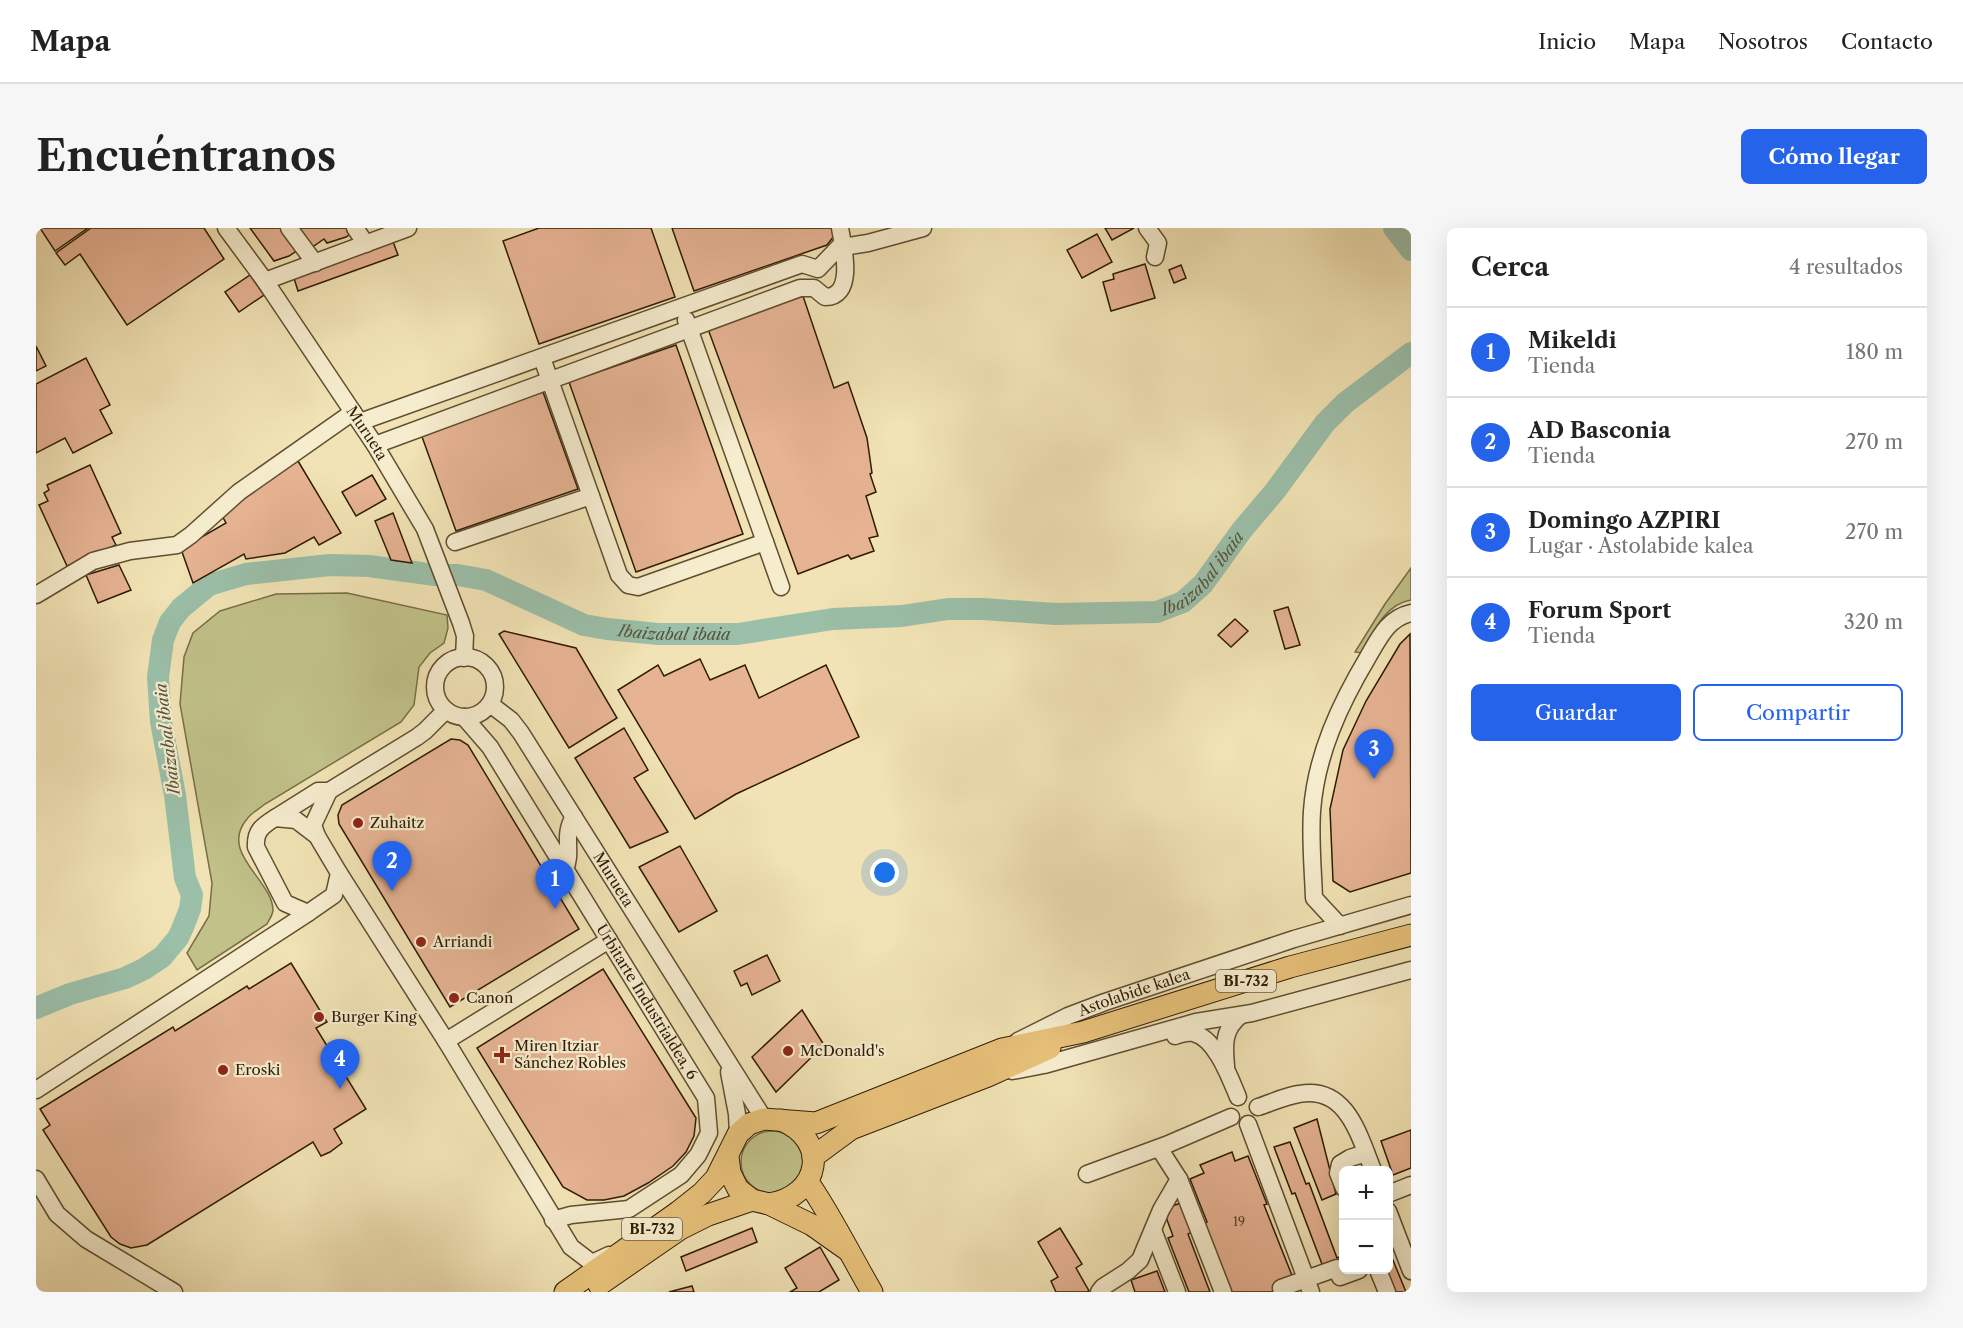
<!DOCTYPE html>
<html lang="es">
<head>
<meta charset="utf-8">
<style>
  :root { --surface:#fff; --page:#f6f6f6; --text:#222; --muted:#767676; --line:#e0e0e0; --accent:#2563eb }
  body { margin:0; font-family:"Libre Caslon Text",serif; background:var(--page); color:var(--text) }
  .controls { position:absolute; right:18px; bottom:18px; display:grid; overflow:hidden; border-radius:9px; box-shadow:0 6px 24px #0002 }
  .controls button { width:54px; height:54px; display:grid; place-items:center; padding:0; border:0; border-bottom:2px solid var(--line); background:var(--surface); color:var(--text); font:30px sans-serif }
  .you { position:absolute; left:849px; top:645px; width:21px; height:21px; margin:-15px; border:4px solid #fff; border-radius:50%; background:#1a73e8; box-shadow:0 0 0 9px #1a73e833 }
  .badge { display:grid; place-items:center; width:39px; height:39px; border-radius:50%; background:var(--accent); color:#fff; font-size:20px; font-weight:700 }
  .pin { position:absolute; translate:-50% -50px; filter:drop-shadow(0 2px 3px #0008) }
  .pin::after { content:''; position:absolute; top:32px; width:21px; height:18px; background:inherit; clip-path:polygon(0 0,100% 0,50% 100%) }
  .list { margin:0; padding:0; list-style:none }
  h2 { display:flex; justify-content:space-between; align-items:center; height:78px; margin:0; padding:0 24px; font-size:26px }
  h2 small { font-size:20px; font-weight:400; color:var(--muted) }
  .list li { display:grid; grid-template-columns:39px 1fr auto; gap:18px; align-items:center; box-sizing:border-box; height:90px; padding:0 24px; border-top:2px solid var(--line) }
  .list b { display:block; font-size:22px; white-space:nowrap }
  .list p { margin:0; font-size:20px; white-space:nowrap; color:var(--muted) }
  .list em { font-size:20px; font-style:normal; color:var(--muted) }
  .actions { display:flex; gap:12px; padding:18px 24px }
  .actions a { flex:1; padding:14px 0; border:2px solid var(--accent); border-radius:9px; text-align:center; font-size:21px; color:var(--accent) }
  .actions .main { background:var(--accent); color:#fff }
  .map { position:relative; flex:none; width:1375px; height:1064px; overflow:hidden; border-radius:9px }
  header { display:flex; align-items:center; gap:36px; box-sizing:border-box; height:84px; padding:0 30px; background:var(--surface); border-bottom:2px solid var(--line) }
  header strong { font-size:28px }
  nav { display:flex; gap:33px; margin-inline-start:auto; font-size:21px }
  .intro { display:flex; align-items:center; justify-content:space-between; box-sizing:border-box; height:144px; padding:0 36px }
  h1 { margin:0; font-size:42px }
  .button { padding:15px 27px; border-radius:9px; background:var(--accent); color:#fff; font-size:21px; font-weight:700 }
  main { display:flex; gap:36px; padding:0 36px }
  aside { flex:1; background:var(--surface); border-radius:9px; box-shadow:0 6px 24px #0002 }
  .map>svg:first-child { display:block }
</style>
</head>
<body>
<header>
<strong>Mapa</strong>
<nav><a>Inicio</a><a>Mapa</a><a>Nosotros</a><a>Contacto</a></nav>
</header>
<div class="intro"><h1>Encuéntranos</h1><a class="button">Cómo llegar</a></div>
<main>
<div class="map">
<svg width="1375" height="1064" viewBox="0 0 1375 1064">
  <rect width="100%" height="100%" fill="#f1e3b5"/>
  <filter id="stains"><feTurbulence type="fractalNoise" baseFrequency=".00333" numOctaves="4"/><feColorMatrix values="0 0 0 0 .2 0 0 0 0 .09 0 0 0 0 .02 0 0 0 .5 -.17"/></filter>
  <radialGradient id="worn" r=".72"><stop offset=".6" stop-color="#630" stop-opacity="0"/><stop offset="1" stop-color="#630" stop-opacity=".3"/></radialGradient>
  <g fill="#c1c189" stroke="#786e46" stroke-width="1.5">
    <path d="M1375,340V372C1349,376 1337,404 1326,425L1319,424L1349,376Z"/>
    <path d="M311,365L411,387L412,400L408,415L394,425L383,439L378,477L365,494L229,576C223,581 215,585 211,591C182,625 238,653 237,683C236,688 233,692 231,696L161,742L151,725L173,688L176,655L144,476L148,429L157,405L184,383L240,366Z"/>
    <circle cx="736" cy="934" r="31"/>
  </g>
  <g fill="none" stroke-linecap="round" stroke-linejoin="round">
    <g stroke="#9bbfa9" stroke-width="22">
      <polyline points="1358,0 1375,22"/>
      <path id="s1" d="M0,780L34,766L89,750L108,741L126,729L142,710L147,699L154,681L156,667L149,650L139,567L125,494L122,449L127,412L134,394L145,380L173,357L210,346L294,337L333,338L399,347H422L450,352L548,397L571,401L622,406H702L797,391L866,388L912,381H947L1019,386L1121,384L1147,374L1167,356L1206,302L1239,263L1289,195L1309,175L1375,125"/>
    </g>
  </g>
  <g fill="#e6b393" stroke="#2e1c04" stroke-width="1.5">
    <polygon points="4,0 52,0 19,23"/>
    <polygon points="55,0 168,0 188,31 91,97 44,26 29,37 20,25"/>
    <polygon points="214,0 246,0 262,22 253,28 238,33"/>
    <polygon points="261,0 314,0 317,4 310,9 291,15 288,11 275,20"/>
    <polygon points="503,0 615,0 639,69 503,116 467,13"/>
    <polygon points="636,0 796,0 798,8 791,17 658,63"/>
    <polygon points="1069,0 1098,0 1076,12"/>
    <polygon points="1061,6 1076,34 1046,50 1031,22"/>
    <polygon points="356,11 362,27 262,63 257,47"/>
    <polygon points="1109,36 1119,70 1075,83 1067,54 1078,51 1077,46"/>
    <polygon points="1145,37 1150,50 1138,55 1133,42"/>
    <polygon points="214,47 228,67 203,84 189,64"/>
    <polygon points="767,68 798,160 812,154 831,210 836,245 834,246 840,264 830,268 842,308 833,310 838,323 815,331 812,327 762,346 672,101"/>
    <polygon points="640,117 707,306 600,344 533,154"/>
    <polygon points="0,118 10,138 0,143"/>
    <polygon points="50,130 74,177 64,182 76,205 37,225 29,210 0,225 0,156"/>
    <polygon points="507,164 542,261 420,303 385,206"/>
    <polygon points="262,233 305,305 283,317 278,309 249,325 210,331 208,326 157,355 145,321 190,295 184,284 197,270"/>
    <polygon points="54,237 85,305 76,309 80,317 31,338 3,277 12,273 8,265 13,262 11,257"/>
    <polygon points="336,247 350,271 320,288 306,264"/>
    <polygon points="357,285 376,335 355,332 339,293"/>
    <polygon points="83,337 95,362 62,375 50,347"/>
    <polygon points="1252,379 1264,417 1249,421 1238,383"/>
    <polygon points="1199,391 1212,403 1195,419 1182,407"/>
    <polygon points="468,403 540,420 581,490 533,520 463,406"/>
    <polygon points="1374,406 1375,645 1314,664 1297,653 1294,581 1307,522 1330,473 1364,416"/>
    <polygon points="664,431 674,452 709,437 723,470 790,437 823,509 700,566 659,591 582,462 622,437 628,448"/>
    <polygon points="588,500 612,542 598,550 632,604 594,620 539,530"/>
    <polygon points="415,511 424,512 432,517 543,701 414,779 303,596 302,587 306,577"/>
    <polygon points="644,618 681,683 643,704 603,639"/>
    <polygon points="731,727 744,753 716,767 711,755 705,758 698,743"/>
    <polygon points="255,735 291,794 280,800 330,881 298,901 306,915 294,924 285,928 277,914 111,1017 95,1020 84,1016 75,1009 7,902 14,897 4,881 137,799 139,803 211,758 213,761"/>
    <polygon points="567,741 660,890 658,908 650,924 637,938 612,955 588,968 568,972 551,972 527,959 441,820"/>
    <polygon points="766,782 788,817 740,864 716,829"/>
    <polygon points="1281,891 1300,966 1286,972 1258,900"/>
    <polygon points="1375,902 1375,940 1357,947 1345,913"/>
    <polygon points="1254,914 1270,956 1273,955 1301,1030 1308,1027 1308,1042 1289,1044 1259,965 1256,966 1238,919"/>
    <polygon points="1196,924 1199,933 1212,928 1231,976 1228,977 1259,1055 1246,1064 1196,1064 1169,995 1171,994 1154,951 1168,945 1164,937"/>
    <polygon points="1145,975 1156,1004 1152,1006 1174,1064 1153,1064 1132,1010 1137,1008 1127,981"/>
    <polygon points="716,1000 721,1014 650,1043 645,1029"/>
    <polygon points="1024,1000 1046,1036 1040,1040 1053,1063 1051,1064 1020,1064 1015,1053 1022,1049 1002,1014"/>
    <polygon points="784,1019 803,1052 783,1064 754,1064 761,1060 749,1040"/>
    <polygon points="1352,1020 1370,1064 1351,1064 1342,1042 1352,1042"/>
    <polygon points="1121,1043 1129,1064 1099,1064 1095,1052"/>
    <polygon points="656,1058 658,1064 633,1064"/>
  </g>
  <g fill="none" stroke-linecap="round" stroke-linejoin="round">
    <g stroke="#5f4e30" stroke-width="19">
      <g id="minor">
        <path id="s2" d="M190,0L229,53L339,217L389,301L425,395L429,408L428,430"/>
        <polyline points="253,0 279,35"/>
        <polyline points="319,0 330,16"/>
        <polyline points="1111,0 1122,15 1119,29"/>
        <polyline points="807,19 832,15 887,0"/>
        <polyline points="229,53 372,0"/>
        <polyline points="650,92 745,359"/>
        <polyline points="506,130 583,347 592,357 602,359 729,314"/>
        <polyline points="324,194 766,36 782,41 807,15"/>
        <path d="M339,217L764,60H778L789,69C820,69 807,18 804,0"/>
        <polyline points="419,314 555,268"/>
        <polyline points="0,367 57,333 94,323 141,317 155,307 203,264 317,184"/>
        <circle cx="429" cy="459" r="30"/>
        <path id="s3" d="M454,476L475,492L485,505L728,891"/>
        <path id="s4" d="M428,489L454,519L670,870L673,905L662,927L645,947L593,981L535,987L517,992"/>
        <path d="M239,590L260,592L281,608L303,645L298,667L272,685L249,675L220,619C219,603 226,598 239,590Z"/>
        <polyline points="239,590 282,563 293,563 381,509 389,503 410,482"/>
        <polyline points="281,608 277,597 293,563"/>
        <path d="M529,641C537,624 526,607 538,589"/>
        <polyline points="303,645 410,813 535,1019 556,1035 573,1027"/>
        <path d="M1304,698L1278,670C1277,641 1274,611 1276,583C1280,527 1304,476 1332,429C1343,410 1352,390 1375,385"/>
        <path d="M1139,808C1144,806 1152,804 1157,805C1180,810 1194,850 1202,869"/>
        <polyline points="410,813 573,712"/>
        <path id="s5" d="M982,813L1032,788L1069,774L1258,711L1375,677"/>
        <path d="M1190,838C1188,817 1187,801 1205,787"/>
        <polyline points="976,843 1008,837 1160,794 1216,785 1375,742"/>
        <polyline points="693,844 701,886 702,906"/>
        <polyline points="0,862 272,685"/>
        <path d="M1222,879C1235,875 1249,868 1263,866C1311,857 1323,908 1337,942"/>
        <polyline points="1212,896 1275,1064"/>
        <polyline points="1123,920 1143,951 1187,1064"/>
        <polyline points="1051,946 1130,917 1195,889"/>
        <polyline points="0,951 21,986 50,1011 138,1064"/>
        <polyline points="1308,960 1302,945 1304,936 1314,930 1330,925"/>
        <polyline points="1352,966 1375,957"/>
        <polyline points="1352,983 1375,1043"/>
        <polyline points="1117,1002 1141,1064"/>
        <polyline points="1342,1042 1351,1064"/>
        <polyline points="1063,1064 1067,1059 1092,1043 1104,1032 1125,982 1143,951"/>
        <polyline points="1246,1064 1245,1060 1301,1040 1304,1049 1323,1042"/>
      </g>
    </g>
    <g stroke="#2e1c04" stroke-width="23">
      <g id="major">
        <polyline points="692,928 694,945 702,961 716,972 733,976 776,997 810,1021"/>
        <polyline points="777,929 815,901 952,848 1014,820"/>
        <path d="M772,954C796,989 815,1028 836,1064"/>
        <path d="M733,976C785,968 794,912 745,892"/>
        <polyline points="563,1057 644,1001 672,987 716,972"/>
        <polyline points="529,1064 642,984 666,965 680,950 702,906 713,896 728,891 780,895 966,821 1047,804 1254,739 1375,707"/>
      </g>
    </g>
    <use href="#minor" stroke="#f6edcf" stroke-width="16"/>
    <use href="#major" stroke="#e8c27a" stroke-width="21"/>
  </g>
  <g fill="#8f2418" stroke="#f6edcf" stroke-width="2">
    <circle cx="322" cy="595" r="6"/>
    <circle cx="385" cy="714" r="6"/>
    <circle cx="418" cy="770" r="6"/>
    <circle cx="283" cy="789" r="6"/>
    <circle cx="752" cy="823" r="6"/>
    <path d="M463 818h6v6h6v6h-6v6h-6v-6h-6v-6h6z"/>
    <circle cx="187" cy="842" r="6"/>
  </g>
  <g text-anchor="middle" stroke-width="4.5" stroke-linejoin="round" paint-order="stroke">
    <g font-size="12" fill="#5c4228">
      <text x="1203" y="998">19</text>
    </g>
    <g fill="#f6edcf" stroke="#6a5b41" stroke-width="1.5">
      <rect x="1180" y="742" width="60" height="22" rx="4.5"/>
      <rect x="586" y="990" width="60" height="22" rx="4.5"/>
    </g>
    <g font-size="14" font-weight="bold" fill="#2e1c04">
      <text x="1210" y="758">BI-732</text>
      <text x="616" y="1006">BI-732</text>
    </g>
    <g font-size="15" fill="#2e1c04" stroke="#f6edcf">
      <text dy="5" stroke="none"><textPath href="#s2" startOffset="249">Murueta</textPath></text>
      <text dy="5" stroke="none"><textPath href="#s3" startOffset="216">Murueta</textPath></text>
      <text dy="5" stroke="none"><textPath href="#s5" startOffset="126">Astolabide kalea</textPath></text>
      <text dy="5" stroke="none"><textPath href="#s4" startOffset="339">Urbitarte Industrialdea, 6</textPath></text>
    </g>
    <g font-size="15" fill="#2e1c04" stroke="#f6edcf" text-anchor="start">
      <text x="334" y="600">Zuhaitz</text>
      <text x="397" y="719">Arriandi</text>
      <text x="430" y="775">Canon</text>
      <text x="295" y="794">Burger King</text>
      <text x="478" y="823">Miren Itziar<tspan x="478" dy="17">Sánchez Robles</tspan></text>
      <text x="764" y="828">McDonald's</text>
      <text x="199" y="847">Eroski</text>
    </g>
    <g font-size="16" font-style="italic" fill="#54553e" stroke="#f6edcf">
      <text dy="6" stroke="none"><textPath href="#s1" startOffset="1564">Ibaizabal ibaia</textPath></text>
      <text dy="6" stroke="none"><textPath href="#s1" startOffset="1018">Ibaizabal ibaia</textPath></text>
      <text transform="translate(131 511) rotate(-97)" y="6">Ibaizabal ibaia</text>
    </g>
  </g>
  <rect width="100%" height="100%" filter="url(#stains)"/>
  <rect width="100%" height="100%" fill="url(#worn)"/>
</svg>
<div class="controls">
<button>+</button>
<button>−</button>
</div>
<div class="you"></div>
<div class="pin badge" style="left:519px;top:681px">1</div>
<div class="pin badge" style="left:356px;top:663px">2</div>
<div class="pin badge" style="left:1338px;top:551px">3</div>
<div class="pin badge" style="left:304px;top:861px">4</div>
</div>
<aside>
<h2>Cerca<small>4 resultados</small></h2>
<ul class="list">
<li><span class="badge">1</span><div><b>Mikeldi</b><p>Tienda</p></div><em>180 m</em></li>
<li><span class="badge">2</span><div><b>AD Basconia</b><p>Tienda</p></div><em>270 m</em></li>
<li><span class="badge">3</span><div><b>Domingo AZPIRI</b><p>Lugar · Astolabide kalea</p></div><em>270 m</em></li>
<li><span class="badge">4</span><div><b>Forum Sport</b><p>Tienda</p></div><em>320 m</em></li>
</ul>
<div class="actions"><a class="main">Guardar</a><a>Compartir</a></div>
</aside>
</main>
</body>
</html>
